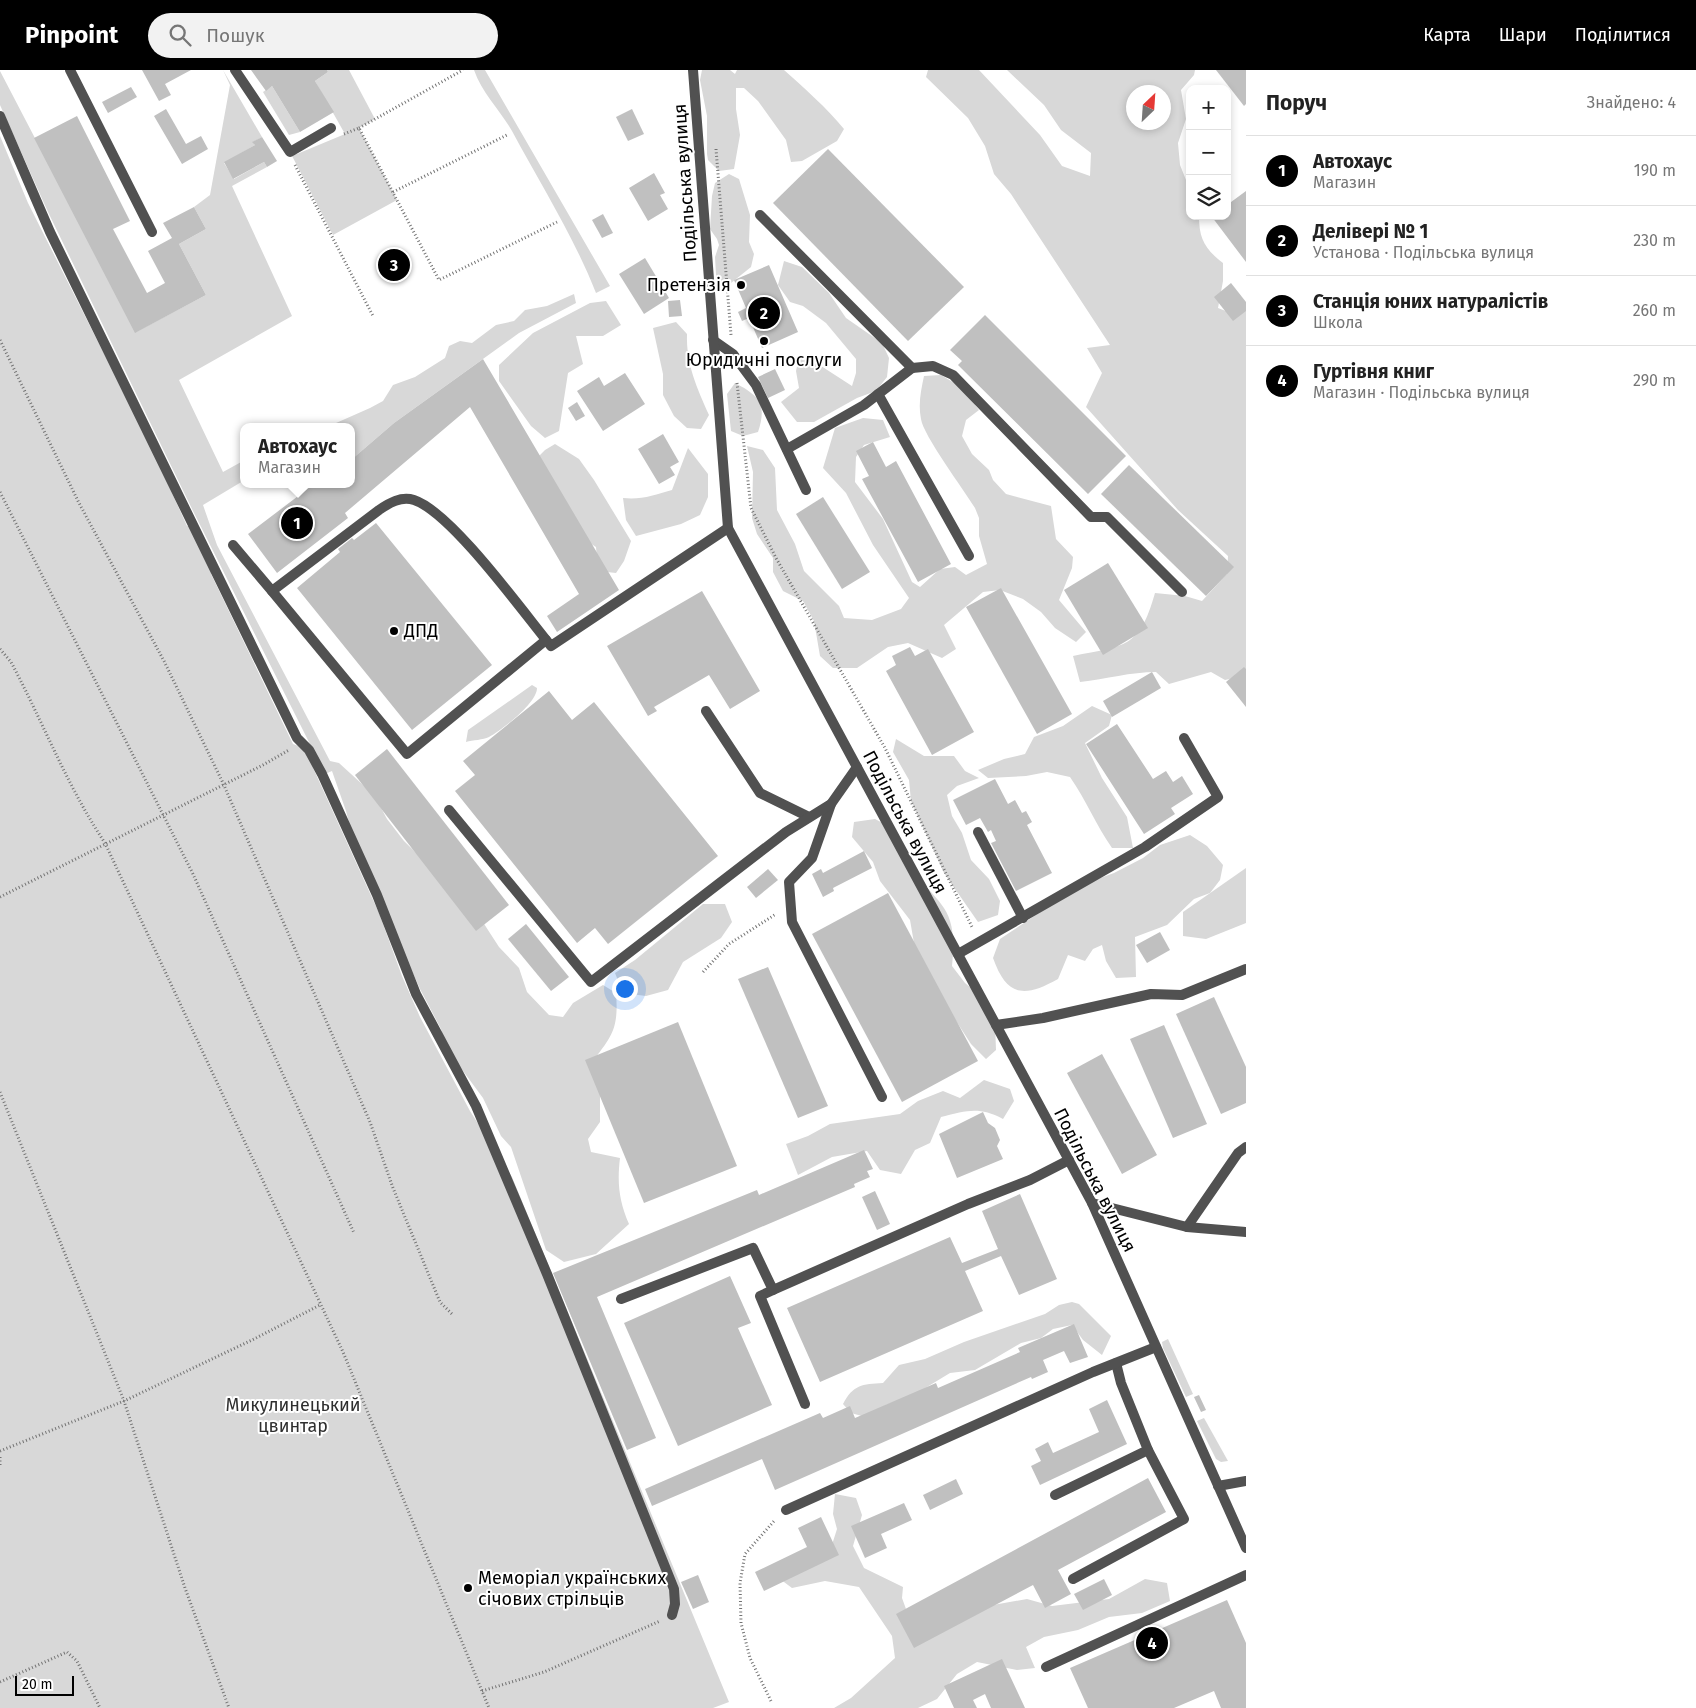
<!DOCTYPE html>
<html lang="uk">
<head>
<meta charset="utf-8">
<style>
  :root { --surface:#fff; --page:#f2f2f2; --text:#222; --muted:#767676; --line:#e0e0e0; --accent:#000 }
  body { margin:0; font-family:"Fira Sans",sans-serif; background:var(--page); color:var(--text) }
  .controls { position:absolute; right:15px; top:15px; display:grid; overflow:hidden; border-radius:10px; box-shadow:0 2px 8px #0003 }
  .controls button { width:45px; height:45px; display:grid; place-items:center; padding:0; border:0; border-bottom:1px solid var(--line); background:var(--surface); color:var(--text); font:25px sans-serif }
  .compass { position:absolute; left:1126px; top:15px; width:45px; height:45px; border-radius:50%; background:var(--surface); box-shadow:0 2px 8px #0003; rotate:25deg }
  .scale { position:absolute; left:15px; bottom:12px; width:59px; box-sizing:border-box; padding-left:5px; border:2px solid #000; border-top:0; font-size:14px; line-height:18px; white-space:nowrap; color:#000; -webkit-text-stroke:4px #fff; paint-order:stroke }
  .you { position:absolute; left:624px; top:918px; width:18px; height:18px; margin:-12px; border:4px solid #fff; border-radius:50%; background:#1a73e8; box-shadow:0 0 0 8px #1a73e833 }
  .badge { display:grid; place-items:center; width:32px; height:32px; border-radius:50%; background:var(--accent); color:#fff; font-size:16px; font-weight:700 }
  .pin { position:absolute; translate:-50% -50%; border:2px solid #fff; box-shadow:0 1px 5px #0006 }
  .popup { position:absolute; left:240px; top:353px; width:115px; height:65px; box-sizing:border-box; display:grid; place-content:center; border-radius:10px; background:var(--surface); filter:drop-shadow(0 1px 4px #0005); font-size:16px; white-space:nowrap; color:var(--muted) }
  .popup b { font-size:19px; color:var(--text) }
  .popup::after { content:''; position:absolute; left:50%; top:100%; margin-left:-10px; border:10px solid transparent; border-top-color:var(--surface) }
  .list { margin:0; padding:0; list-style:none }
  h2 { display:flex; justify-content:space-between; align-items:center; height:65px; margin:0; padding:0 20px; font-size:21px }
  h2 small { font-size:16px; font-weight:400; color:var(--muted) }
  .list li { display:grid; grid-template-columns:32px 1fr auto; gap:15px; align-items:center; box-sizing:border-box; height:70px; padding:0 20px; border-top:1px solid var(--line) }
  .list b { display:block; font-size:19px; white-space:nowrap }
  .list p { margin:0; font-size:16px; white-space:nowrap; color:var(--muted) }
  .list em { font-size:16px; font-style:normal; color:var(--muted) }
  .icon { flex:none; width:28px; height:28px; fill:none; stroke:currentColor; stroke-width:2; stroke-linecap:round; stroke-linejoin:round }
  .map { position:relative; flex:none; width:1246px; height:1638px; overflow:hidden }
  header { display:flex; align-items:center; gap:30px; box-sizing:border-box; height:70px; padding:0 25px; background:var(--accent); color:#fff }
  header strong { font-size:24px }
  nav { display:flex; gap:28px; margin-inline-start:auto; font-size:18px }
  .search { width:350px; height:45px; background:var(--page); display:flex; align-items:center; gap:12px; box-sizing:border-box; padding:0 18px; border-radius:28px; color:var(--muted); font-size:19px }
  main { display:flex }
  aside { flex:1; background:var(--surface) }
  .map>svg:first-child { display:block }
</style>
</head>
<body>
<header>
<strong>Pinpoint</strong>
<div class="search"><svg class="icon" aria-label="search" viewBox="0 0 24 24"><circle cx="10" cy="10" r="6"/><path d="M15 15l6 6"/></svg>Пошук</div>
<nav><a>Карта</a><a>Шари</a><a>Поділитися</a></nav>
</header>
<main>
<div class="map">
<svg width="1246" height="1638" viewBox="0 0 1246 1638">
  <rect width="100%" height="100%" fill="#fff"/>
  <g fill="#d8d8d8" fill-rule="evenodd">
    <path d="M223,0L262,67L253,72L255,75L224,93L234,109L264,92L267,97L232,116L292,246L179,310L223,402L243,391V411L203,435L217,475L330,691L339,693L374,725L387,749L404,771L477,843L499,877L519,898L527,922L549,945L563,947L573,933L603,915L616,923C619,961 611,967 589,996L600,1023V1052L588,1069L591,1082L620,1088C617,1113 619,1131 629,1154L596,1184L564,1192L546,1180L511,1077L501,1066L483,1028L446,978L441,959L420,919L354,771L346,741L332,701L325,704L193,441L48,142L0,35V1L136,262L206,225L179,174L206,159L194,137L210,125L230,15Z"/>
    <polygon points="327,0 349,0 375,49 359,58 397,130 333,165 290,82 297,84 345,64 315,11 328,2"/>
    <path d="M474,0H485L610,216L596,223C574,167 541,115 512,61C500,40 482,23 474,0Z"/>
    <path d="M702,0H730L735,4L737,0H784C804,18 827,38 844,59L837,71L802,91L791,92L786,70L758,31L744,18H736V39L740,65L734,99L719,101L708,90L707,84V46L700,10Z"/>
    <path d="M928,0H979L1040,65L1062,96L1090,106L1091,83L1061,60L1044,35L1007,0H1195L1194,5L1181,20L1186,49L1178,73L1180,95L1190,120V146H1199C1199,169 1205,179 1223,193V211L1218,238L1236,245L1246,237V601L1243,606L1225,610L1211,602L1169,614L1156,602C1131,602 1106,609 1080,612L1073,586C1126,575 1139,579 1155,523L1185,526L1202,531L1227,504L1228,486L1178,440L1086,337L1102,303L1087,278L1110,275L1011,124L994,104L985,76L968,48L926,7ZM1134,22H1164V52H1134Z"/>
    <polygon points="272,16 300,62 289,65 263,22"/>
    <polygon points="0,66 28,133 152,379 187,456 195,456 211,500 211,504 293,674 304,678 379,843 402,906 420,947 470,1041 512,1107 729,1632 713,1638 0,1638"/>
    <polygon points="729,104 739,109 750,145 749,172 754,184 751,197 731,213 723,216 716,205 715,187 719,175 717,169 710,159 712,126 715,113"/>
    <polygon points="784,191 802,197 829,223 846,248 882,273 889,288 887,307 876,321 857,328 814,352 797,352 781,332 799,318 796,301 799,288 818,294 852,316 856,303 856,289 826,253 803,236 790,232 778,215"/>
    <polygon points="574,224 576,233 519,263 394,353 351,390 351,357 327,357 370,338 383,331 393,315 415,307 445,288 449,276 460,271 472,273 496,255 514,251 525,240 547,236"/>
    <polygon points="606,231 621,255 603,266 576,266 583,294 568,303 559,361 545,368 531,356 499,311 499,295 533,263 590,233"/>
    <path d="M676,252L687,264C686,294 697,318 709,345L701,359L687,358L674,346L663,325V304L653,258Z"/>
    <path d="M941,305L961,317L979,340L966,350L962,366L972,384L989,400L993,410L1006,424L1051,436L1056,469L1073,487L1072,498L1059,530L1086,562L1076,572L1055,558L1041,542L1023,529L1000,520L983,522L944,555L956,579L942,588L908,573L888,577L857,598H833L820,586L814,551L803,531L783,521L773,502V488L757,464L752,448L753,402L747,376L763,380L775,398L777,440L795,474L804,501L839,536L844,548L872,550L901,539L909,528L873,475L846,423L823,398L835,358L863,348L883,350L890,367L864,375L856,387L855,412L883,449L912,512L920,517L940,499L955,497L966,505L987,494L979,466V448L975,438C964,420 923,365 921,349C918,334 921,320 924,306Z"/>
    <path d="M735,313C760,326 767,335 758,362L743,366L731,361L727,324Z"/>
    <polygon points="555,374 579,389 594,410 631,471 624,491 616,503 598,501 596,477 579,466 533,392 545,380"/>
    <path d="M688,378L708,404V427L700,445L681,454L636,466L626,450L623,428C641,430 655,425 672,420Z"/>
    <path d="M532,615L537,618C537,633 503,659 489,667C483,670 473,670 466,672L468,660Z"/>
    <path d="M1092,636L1112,645L1109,656L1085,673L1102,708L1127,747L1133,778H1112C1096,755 1086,730 1070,707L1047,702L1026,706L988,708L978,700L1004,689L1025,684L1034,667L1063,656Z"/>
    <polygon points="896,669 924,686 954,686 965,701 979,708 957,716 947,725 952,746 962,763 971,790 989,809 1000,831 998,845 978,852 944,803 911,731 909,710 893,682"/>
    <path d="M875,749C881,752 889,756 895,761C903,769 902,787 909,796C941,838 958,836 952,896L965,913L987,931L995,953L996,980L986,989L971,974L940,926L914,873L910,850L880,811L873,792L852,767L854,752Z"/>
    <path d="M1190,765L1207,776L1223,795L1220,810L1210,823L1194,829L1167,855L1135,867L1136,907L1116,908L1106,891L1102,875L1093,879L1085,891L1068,885L1058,909C1024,928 1007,927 993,888L1000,869L1081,815L1114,803L1143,788L1160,775Z"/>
    <polygon points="1246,798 1246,853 1206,869 1183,866 1183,842"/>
    <polygon points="703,834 725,834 732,852 721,868 683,892 668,920 646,926 623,923 615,903 635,890"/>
    <path d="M984,1010L1010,1019L1014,1031L1003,1049C978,1036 967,1041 941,1047L930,1073L915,1080L901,1104L880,1100L867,1081L832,1087L798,1105L786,1074L808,1066L830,1054L900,1044L918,1031L943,1021L960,1028Z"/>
    <path d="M1072,1232L1079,1234L1111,1266L1102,1285L1083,1270L1072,1255L1053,1259L1041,1268L1021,1273L975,1300L950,1303L917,1323L886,1335L869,1348L851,1343L843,1334C853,1315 862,1314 883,1313L899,1295L925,1289L964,1272L1045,1244L1059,1235Z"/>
    <polygon points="1168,1269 1193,1324 1186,1327 1163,1278 1162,1272"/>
    <polygon points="1204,1348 1228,1391 1221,1392 1216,1389 1197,1351"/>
    <polygon points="835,1424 856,1428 862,1445 853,1476 864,1498 903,1517 902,1528 910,1550 1027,1529 1052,1536 1109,1529 1145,1509 1167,1513 1170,1531 1142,1543 1109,1547 1078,1560 1044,1567 1026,1577 1035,1598 1017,1600 977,1592 957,1604 937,1629 918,1638 834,1638 851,1628 895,1588 892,1566 859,1517 825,1511 792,1518 780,1509 830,1481 837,1459 833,1444"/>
  </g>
  <g fill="#c0c0c0">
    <polygon points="142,0 191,0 165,14 171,25 159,31"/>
    <polygon points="251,0 327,0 328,2 315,11 334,42 300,62 272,16 266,21"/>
    <polygon points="1216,0 1246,0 1246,34 1244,36"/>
    <polygon points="131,17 137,27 108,43 102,32"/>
    <polygon points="166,39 186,74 201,66 208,79 182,94 154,46"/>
    <polygon points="632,39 644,64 628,71 616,47"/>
    <polygon points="77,46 130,151 113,159 147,223 165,213 148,181 172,168 163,153 194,137 206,159 179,174 206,225 135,263 34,68"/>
    <polygon points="262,67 277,91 267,97 264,92 233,109 224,92 255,75 252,72"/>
    <polygon points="828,79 964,217 908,271 773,133"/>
    <polygon points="654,103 665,123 660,125 668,139 648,151 629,118"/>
    <polygon points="1246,121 1246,192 1212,147 1227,146 1227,135"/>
    <polygon points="603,144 613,163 602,168 592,150"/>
    <polygon points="645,188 669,228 644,244 619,204"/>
    <polygon points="769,195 798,262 762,278 749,248 742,251 738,242 746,238 734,210"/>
    <polygon points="1231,213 1246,232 1246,241 1233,251 1214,227"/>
    <polygon points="680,230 682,246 669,247 668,231"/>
    <polygon points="985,245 1126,386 1088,424 958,295 962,291 950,280"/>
    <polygon points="483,289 619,520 557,562 547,546 579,524 470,337 345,443 348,448 277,503 248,464 314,414 351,414 351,390 394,353"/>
    <polygon points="775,299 785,320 768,328 758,307"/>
    <polygon points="625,303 645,334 603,361 577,321 599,307 604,316"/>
    <polygon points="577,332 585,346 576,351 568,338"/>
    <polygon points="663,364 679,392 670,397 675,405 659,414 638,379"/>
    <polygon points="873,372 886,397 896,391 951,494 918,512 862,409 869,406 856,381"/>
    <polygon points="1129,395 1234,497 1206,526 1101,424"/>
    <polygon points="823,427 870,502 842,519 796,444"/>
    <polygon points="376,453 492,595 412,660 297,518 340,482 338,479 352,468 354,470"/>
    <polygon points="1108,493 1148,558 1103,585 1064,520"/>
    <polygon points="1001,518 1072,644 1037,664 966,537"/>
    <polygon points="702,521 760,621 730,639 709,605 654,637 657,641 648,646 607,576"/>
    <polygon points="910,577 915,586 928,579 974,662 932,685 886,601 896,595 892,586"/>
    <polygon points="1244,597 1246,599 1246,637 1226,612"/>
    <polygon points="1152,602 1161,618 1112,647 1103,631"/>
    <polygon points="549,621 572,650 594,632 718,786 608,874 595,858 577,873 455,721 475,705 463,691"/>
    <polygon points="1117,654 1153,709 1166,701 1173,712 1182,706 1193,724 1171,738 1175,744 1144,764 1086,674"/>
    <polygon points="387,679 509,835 476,861 355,705"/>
    <polygon points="995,709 1008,734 1015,730 1022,743 1026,741 1032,752 1027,755 1052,803 1016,821 991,773 996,771 991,760 988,762 980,748 966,755 953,730"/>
    <polygon points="864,781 872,798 833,818 834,821 823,827 812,804 821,799 823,803"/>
    <polygon points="768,799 778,810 756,828 747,817"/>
    <polygon points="888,823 978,991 902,1032 812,864"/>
    <polygon points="526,854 569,907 551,921 508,869"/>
    <polygon points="1160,862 1170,880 1147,893 1136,875"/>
    <polygon points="768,897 828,1036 798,1048 738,909"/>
    <polygon points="1214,927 1246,997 1246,1033 1221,1044 1176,944"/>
    <polygon points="678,952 737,1096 644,1133 585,990"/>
    <polygon points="1164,955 1207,1054 1173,1068 1130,969"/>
    <polygon points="1102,984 1157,1085 1122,1104 1067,1003"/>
    <polygon points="983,1042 988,1053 995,1058 1000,1070 997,1076 1003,1089 957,1108 939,1064"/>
    <polygon points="864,1080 873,1099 867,1101 870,1107 854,1114 855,1117 597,1227 656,1368 627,1380 553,1203 757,1120 759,1125"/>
    <polygon points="875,1121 890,1154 877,1160 862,1127"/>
    <polygon points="1020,1124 1057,1209 1019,1225 1001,1186 965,1201 983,1241 820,1312 787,1238 950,1167 962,1193 998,1179 982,1141"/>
    <polygon points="730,1206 751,1253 738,1258 772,1335 678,1376 624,1253"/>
    <polygon points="1074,1254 1088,1287 1070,1293 1064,1281 1043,1290 1048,1302 1032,1309 1031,1307 775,1420 762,1389 652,1436 645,1419 820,1343 823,1348 850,1336 855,1348 936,1313 938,1318 1020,1282 1018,1278"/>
    <polygon points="1199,1325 1206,1340 1201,1342 1194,1327"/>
    <polygon points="1107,1330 1127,1374 1040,1415 1031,1396 1041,1391 1035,1379 1048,1372 1053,1383 1099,1362 1089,1339"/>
    <polygon points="1148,1408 1166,1442 1058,1500 1071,1524 1045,1538 1033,1515 914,1578 896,1544"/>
    <polygon points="956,1409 963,1424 930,1440 923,1425"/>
    <polygon points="904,1433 912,1450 881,1464 887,1478 865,1488 851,1456"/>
    <polygon points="821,1447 839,1485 764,1521 755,1502 807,1477 798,1458"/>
    <polygon points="698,1505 709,1532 693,1539 681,1512"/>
    <polygon points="1104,1509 1112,1525 1083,1540 1074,1524"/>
    <polygon points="1227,1530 1246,1573 1246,1638 1221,1638 1214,1621 1174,1638 1088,1638 1070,1598"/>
    <polygon points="1002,1589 1025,1638 991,1638 985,1624 973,1630 977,1638 954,1638 944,1616"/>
  </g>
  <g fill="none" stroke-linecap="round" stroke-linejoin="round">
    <g stroke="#737373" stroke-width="3" stroke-dasharray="1 2.5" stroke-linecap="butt">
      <polyline points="359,58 463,0"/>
      <polyline points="344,64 359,58 439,210 557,152"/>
      <polyline points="716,79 731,265"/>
      <polyline points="295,95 373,246"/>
      <polyline points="393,122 507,65"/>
      <polyline points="0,270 79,433 164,591 223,713 370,1052 393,1118 440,1232 452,1244"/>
      <polyline points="737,313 751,438 776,488 885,678 973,859"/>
      <polyline points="0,422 193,804 354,1163"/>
      <path d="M0,579L11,592C43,652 67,716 105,773L343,1282L489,1638"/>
      <polyline points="0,827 263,695 289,680"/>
      <polyline points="703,902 729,874 776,844"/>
      <polyline points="0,1022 124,1331 185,1518 229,1638"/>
      <polyline points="0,1381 124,1331 254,1269 320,1235"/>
      <polyline points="0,1387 0,1397"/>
      <polyline points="0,1612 67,1582 77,1591 100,1638"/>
      <polyline points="482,1621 544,1602 660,1551"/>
      <polyline points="771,1631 750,1588 741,1553 740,1513 745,1484 775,1450"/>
    </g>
    <g stroke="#515151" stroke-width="10">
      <polyline points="70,0 152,162"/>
      <polyline points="235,0 290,82 331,58"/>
      <polyline points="0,46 50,162 297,668 309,680 322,704 377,825 416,924 476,1036 547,1204 674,1519 675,1534 672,1545"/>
      <polyline points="760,145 912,298 864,335 787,379"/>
      <polyline points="713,270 733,284 756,315 806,420"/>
      <polyline points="912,298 933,296 953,305 1091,447 1107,447 1182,522"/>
      <polyline points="878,324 969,486"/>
      <path d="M233,475L272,521L379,440C389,433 401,426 414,430C451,442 523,542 551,576L728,458"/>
      <polyline points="272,521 407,684 546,570"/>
      <polyline points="706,641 760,723 809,747"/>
      <polyline points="831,734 812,788 789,812 792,852 882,1027"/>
      <polyline points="449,740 591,912 786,762 831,734 857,697"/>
      <polyline points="978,762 1023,848"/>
      <polyline points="958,884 1145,777 1218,727 1184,668"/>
      <polyline points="996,955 1043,948 1151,924 1182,925 1246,899"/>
      <polyline points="1092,1133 1187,1157 1246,1162"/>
      <polyline points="1187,1157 1238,1083 1246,1077"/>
      <polyline points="773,1220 760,1226 805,1334"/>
      <polyline points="621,1229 753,1178 773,1220 968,1134 1030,1110 1069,1090"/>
      <polyline points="1218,1416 1246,1411"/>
      <polyline points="1055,1425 1148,1380 1121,1313 1116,1293"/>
      <polyline points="786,1440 1093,1302 1156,1277"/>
      <polyline points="1073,1509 1184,1449 1148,1380"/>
      <polyline points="1046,1597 1246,1505"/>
    </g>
    <polyline stroke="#515151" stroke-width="10" points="693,0 728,458 1092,1133 1246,1478"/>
  </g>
  <g fill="#000" stroke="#fff" stroke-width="2">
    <circle cx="741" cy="215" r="5"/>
    <circle cx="764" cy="271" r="5"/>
    <circle cx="394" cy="561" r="5"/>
    <circle cx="468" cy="1518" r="5"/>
  </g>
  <g text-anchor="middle" stroke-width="4" stroke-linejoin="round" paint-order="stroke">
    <g font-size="18" fill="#000" stroke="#fff">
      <text transform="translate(685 113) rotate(-94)" y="6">Подільська вулиця</text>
      <text transform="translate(905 752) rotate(62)" y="6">Подільська вулиця</text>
      <text transform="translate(1095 1110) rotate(63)" y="6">Подільська вулиця</text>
    </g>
    <g font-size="18" fill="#000" stroke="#fff" text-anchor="start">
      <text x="731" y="221" text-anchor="end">Претензія</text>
      <text x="764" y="296" text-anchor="middle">Юридичні послуги</text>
      <text x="404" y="567">ДПД</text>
      <text x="478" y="1514">Меморіал українських<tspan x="478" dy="21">січових стрільців</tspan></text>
    </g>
    <g font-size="18" fill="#2f2f2f" stroke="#fff">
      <text x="293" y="1341">Микулинецький<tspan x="293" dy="21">цвинтар</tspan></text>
    </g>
  </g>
</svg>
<div class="controls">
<button>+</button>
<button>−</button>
<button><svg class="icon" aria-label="layers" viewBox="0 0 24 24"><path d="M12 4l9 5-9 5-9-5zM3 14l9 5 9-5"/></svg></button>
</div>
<svg class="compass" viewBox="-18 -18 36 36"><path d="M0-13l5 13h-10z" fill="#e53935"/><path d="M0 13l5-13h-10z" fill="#767676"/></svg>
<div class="scale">20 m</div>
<div class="you"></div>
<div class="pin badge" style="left:297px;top:453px">1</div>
<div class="popup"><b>Автохаус</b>Магазин</div>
<div class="pin badge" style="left:764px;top:243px">2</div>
<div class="pin badge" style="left:394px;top:195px">3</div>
<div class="pin badge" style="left:1152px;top:1573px">4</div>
</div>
<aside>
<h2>Поруч<small>Знайдено: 4</small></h2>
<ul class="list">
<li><span class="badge">1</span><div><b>Автохаус</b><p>Магазин</p></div><em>190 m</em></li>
<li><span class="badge">2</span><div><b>Делівері № 1</b><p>Установа · Подільська вулиця</p></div><em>230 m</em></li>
<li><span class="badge">3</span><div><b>Станція юних натуралістів</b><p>Школа</p></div><em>260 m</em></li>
<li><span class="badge">4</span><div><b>Гуртівня книг</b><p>Магазин · Подільська вулиця</p></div><em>290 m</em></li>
</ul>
</aside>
</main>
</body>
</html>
